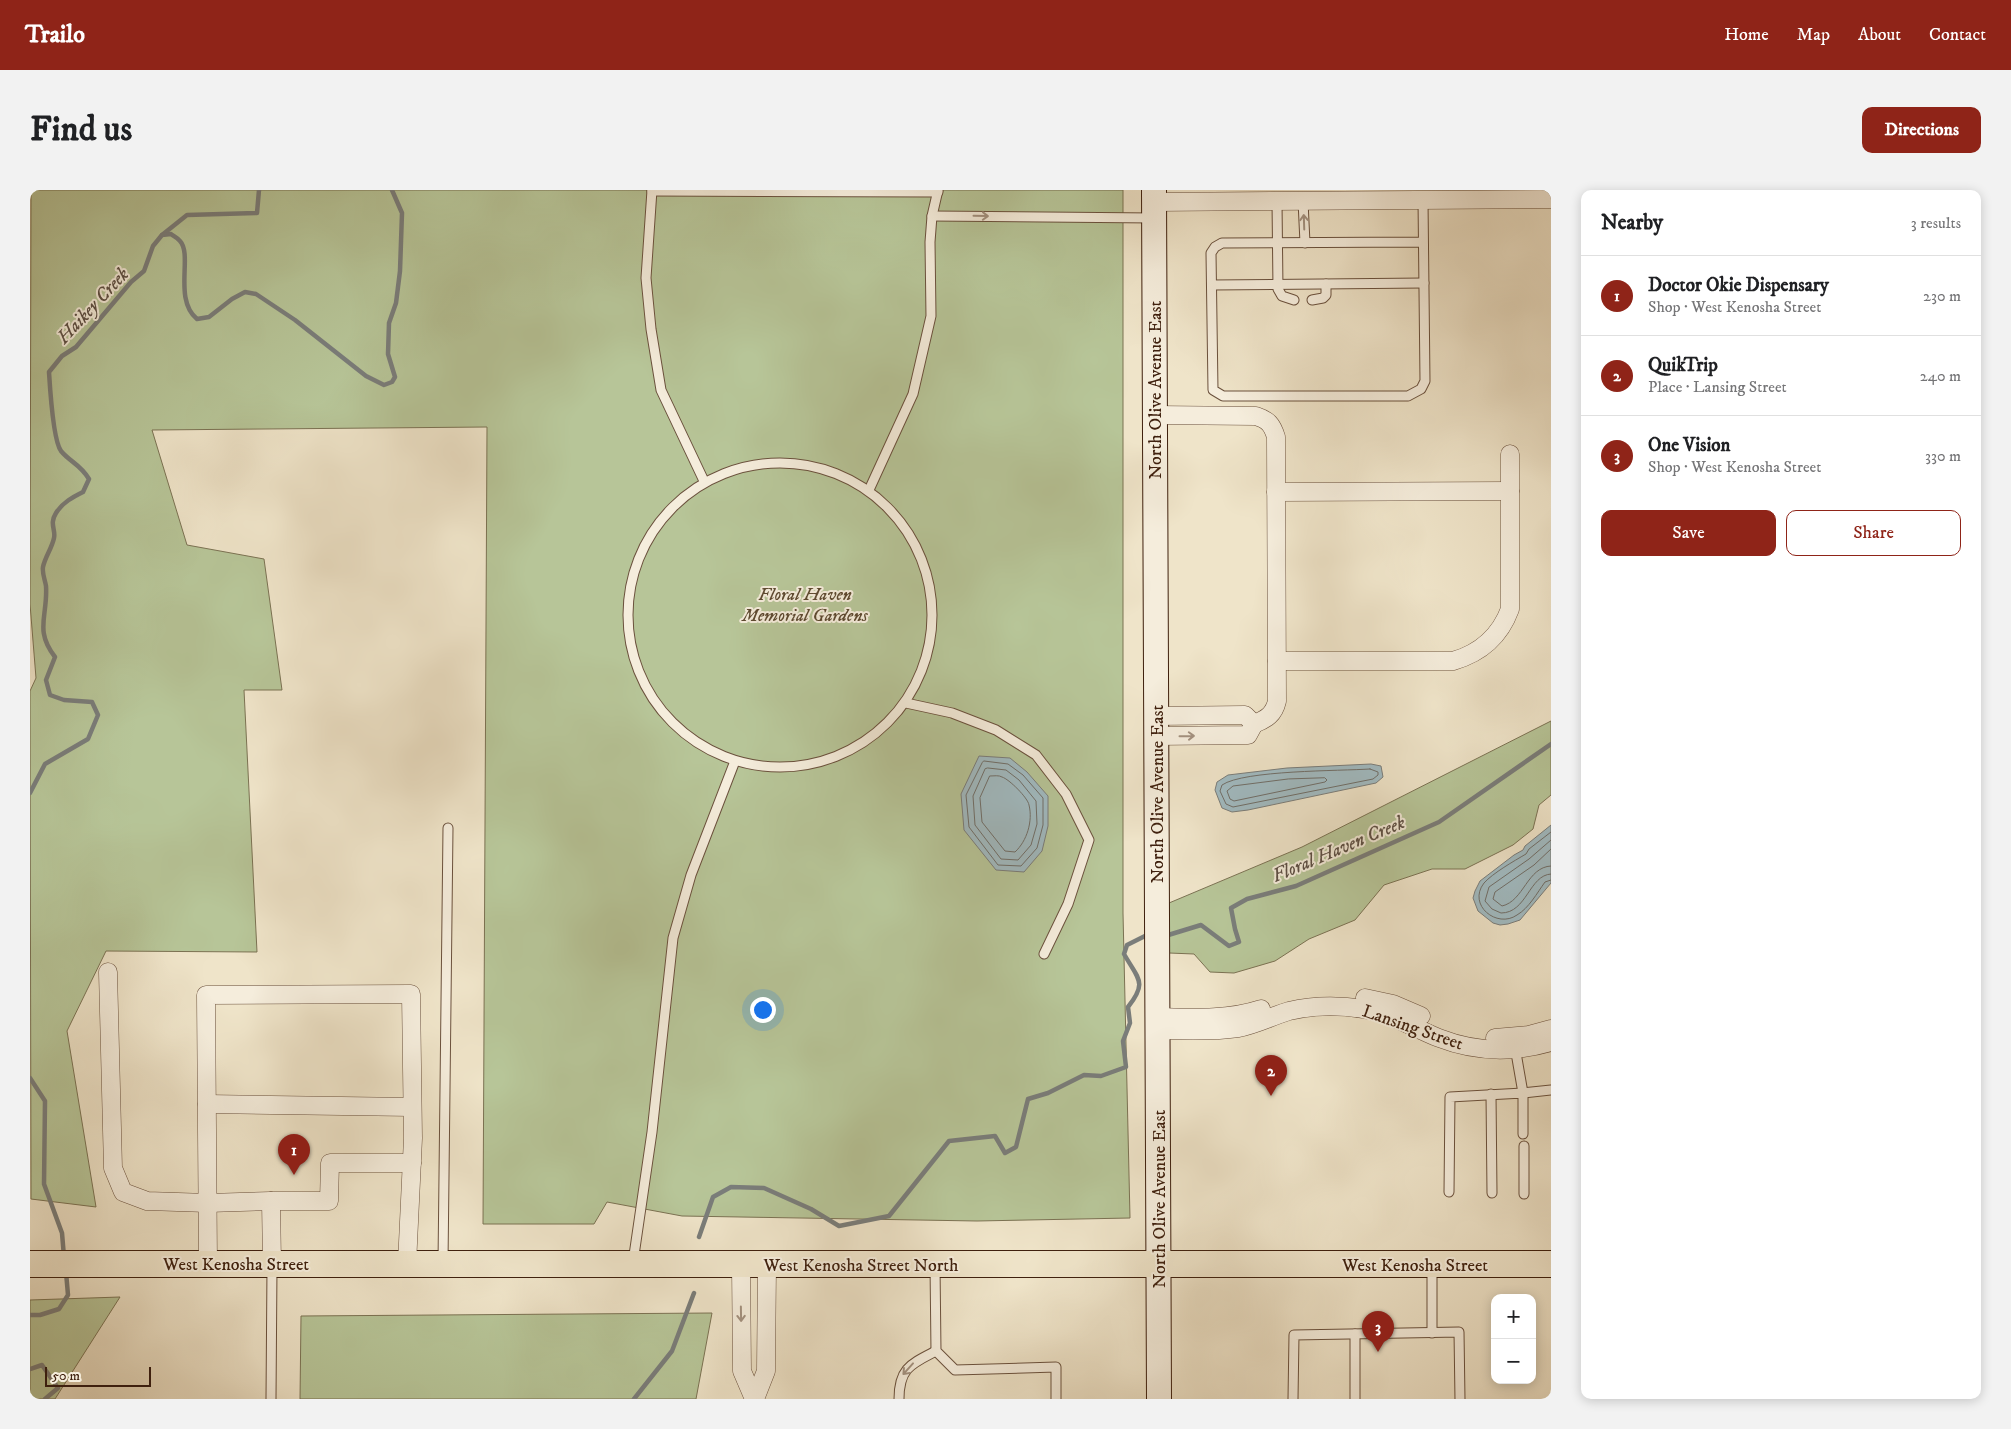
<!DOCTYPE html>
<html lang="en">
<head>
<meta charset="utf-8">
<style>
  :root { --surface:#fff; --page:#f2f2f2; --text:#202124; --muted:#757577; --line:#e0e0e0; --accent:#8f2418 }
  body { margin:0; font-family:"IM FELL DW Pica",serif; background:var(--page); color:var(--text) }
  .controls { position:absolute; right:15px; bottom:15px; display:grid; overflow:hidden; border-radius:10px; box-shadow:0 2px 12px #0003 }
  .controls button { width:45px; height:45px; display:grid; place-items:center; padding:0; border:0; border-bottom:1px solid var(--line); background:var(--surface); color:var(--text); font:25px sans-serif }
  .scale { position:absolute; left:15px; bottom:12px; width:106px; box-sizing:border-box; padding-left:5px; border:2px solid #3f200e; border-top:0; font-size:14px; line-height:18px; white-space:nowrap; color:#3f200e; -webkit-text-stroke:4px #f5eddc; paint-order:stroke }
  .you { position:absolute; left:732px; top:819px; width:18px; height:18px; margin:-12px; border:4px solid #fff; border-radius:50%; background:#1a73e8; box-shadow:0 0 0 8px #1a73e833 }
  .badge { display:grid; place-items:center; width:32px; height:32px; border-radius:50%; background:var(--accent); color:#fff; font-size:16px; font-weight:700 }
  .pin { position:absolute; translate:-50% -41px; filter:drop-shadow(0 1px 2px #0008) }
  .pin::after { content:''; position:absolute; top:26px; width:18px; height:15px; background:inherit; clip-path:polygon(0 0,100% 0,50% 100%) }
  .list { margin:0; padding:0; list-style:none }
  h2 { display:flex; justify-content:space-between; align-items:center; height:65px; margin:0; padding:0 20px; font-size:21px }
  h2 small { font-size:16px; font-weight:400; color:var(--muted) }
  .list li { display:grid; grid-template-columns:32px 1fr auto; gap:15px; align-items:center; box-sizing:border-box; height:80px; padding:0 20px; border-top:1px solid var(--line) }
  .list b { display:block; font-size:19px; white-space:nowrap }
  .list p { margin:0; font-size:16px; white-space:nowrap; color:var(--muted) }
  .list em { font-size:16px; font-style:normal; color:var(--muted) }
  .actions { display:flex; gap:10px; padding:15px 20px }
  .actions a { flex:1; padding:11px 0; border:1px solid var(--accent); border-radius:10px; text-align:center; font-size:18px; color:var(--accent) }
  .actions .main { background:var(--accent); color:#fff }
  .map { position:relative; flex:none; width:1521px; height:1209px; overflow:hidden; border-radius:10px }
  header { display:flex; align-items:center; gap:30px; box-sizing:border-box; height:70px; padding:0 25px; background:var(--accent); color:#fff }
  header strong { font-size:24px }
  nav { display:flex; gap:28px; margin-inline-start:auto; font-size:18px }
  .intro { display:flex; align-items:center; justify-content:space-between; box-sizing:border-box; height:120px; padding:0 30px }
  h1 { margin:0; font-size:35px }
  .button { padding:12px 22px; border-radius:10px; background:var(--accent); color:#fff; font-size:18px; font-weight:700 }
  main { display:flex; gap:30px; padding:0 30px }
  aside { flex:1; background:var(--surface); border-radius:10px; box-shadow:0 2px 12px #0003 }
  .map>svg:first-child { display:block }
</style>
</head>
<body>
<header>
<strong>Trailo</strong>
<nav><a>Home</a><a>Map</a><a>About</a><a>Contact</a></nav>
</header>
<div class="intro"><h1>Find us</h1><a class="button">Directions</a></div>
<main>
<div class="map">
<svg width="1521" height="1209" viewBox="0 0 1521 1209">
  <rect width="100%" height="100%" fill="#efe4c9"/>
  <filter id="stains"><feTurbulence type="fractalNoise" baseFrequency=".004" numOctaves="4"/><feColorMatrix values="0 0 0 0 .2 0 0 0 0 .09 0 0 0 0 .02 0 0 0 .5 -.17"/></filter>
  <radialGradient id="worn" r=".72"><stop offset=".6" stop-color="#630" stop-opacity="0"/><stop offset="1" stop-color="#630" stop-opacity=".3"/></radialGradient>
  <g fill="#b7c598" stroke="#7b7253">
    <polygon points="1,0 1093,0 1093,723 1100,1028 947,1031 652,1026 577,1012 564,1034 453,1034 457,237 122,240 157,355 234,369 252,500 214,500 227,762 76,761 37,841 66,1017 1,1009 0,501 6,488 0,414"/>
    <polygon points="1521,531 1521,605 1509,615 1503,639 1483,655 1435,679 1402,679 1354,695 1325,730 1279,749 1245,771 1204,783 1180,782 1164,764 1139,763 1139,713 1272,657"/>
    <polygon points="90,1107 25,1209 0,1209 0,1110"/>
    <polygon points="682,1123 666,1209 270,1209 271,1126"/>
  </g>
  <g fill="#a1bbc2" stroke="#7a7d7a">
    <polygon points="949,566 980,568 997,582 1018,606 1018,636 1012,661 994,682 966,680 934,640 931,604"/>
    <polygon points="1341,574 1351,576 1353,587 1346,593 1218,620 1202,622 1192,618 1185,600 1187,592 1198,585 1257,578"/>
    <polygon points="1521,635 1521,693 1490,730 1478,734 1470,735 1463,733 1448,721 1443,708 1445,701 1450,691 1484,665 1493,660 1495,656"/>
  </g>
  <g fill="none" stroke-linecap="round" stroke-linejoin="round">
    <g stroke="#706e68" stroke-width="1">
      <polygon points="954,571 978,574 993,585 1013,608 1013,635 1007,658 991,676 968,675 939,637 936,605 952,573"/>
      <polygon points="958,578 976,580 989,590 1006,611 1007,634 1001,655 988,670 971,669 945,635 943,606 955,579"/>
      <path d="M1340,579L1348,582V585L1343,589L1203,617L1196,614L1190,601L1192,595C1214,580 1310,581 1340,579Z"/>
      <path d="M960,586C964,586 969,585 972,587C979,589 998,608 999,615C1003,631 997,651 985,662L975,661L952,632L950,608Z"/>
      <polygon points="1295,588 1297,590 1295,592 1204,611 1200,609 1197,601 1203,596 1258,589"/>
      <path d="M1521,642L1499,659L1496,664C1484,671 1463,683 1454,693C1437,715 1467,739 1487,725C1499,718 1507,703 1515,692L1521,690"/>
      <path d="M1521,650L1499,669L1459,697L1455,711L1462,719L1471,723C1497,723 1499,685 1521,684"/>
      <path d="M1521,659L1504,675L1465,702L1463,709L1472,716C1494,711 1497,677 1521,676"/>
    </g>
    <g stroke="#7a7d7a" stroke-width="4.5">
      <polyline points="132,45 157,25 227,23 229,0"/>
      <path d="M0,603L15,574L58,549L68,525L62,512L34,510L20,505L16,490L25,467C4,440 18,426 16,396C15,390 12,383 13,377C15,367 22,358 24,348C26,340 19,334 26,323C33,312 43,307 53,302L59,289C50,274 40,272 31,261C23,250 20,198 19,182L32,166L46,157L101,92L114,81L123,56L132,45L141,44C143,46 148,48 150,51C163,65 143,109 167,129L179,127L202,109L215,102L226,104L265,130L336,186L354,195L362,192L365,187L358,164L359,133L366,113L370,81L372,23L362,0"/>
      <polyline points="1135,746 1171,735 1199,756 1209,752 1205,739 1201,718 1217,709 1266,696 1409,632 1521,554"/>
      <polyline points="0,888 15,911 14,994 32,1043 34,1067"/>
      <path d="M669,1047L683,1007L701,997L734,998L781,1019L809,1036L859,1026L919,951L965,946L975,963L986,957L998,909L1018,903L1054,885L1071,886L1096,877L1093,851L1100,833L1098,817C1118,792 1108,789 1094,764L1097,755L1115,746"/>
      <polyline points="0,1125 10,1125 29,1119 38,1105 36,1082"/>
      <polyline points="0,1179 12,1175 28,1198 15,1209"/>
      <polyline points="604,1209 642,1161 664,1103"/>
    </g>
    <g stroke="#6b513d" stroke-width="11">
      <g id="lane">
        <polyline points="622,0 616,88 621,139 631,200 674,291"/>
        <polyline points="622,1 908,2"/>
        <polyline points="1393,10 1395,191 1391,199 1378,206 1193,206 1183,200 1181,63 1185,57 1192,53 1393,52"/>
        <polyline points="1273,11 1275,53"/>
        <polyline points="1247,12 1248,99 1252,106 1264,110"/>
        <polyline points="902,26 1124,28"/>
        <polyline points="1182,95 1394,93"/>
        <polyline points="1282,110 1293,108 1296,105 1296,94"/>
        <circle cx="750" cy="425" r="152"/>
        <polyline points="839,300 883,204 901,126 900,52 902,26 908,0"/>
        <polyline points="876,513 922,523 966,540 1006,565 1036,604 1059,650 1038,714 1014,764"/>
        <polyline points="1485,857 1493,903 1521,900"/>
        <polyline points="1461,904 1462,1003"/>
        <polyline points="1494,956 1494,1004"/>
        <polyline points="1419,1002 1420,907 1493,903 1493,944"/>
        <polyline points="603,1072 622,942 643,748 661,685 705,571"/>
        <polyline points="413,1073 418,638"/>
        <polyline points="905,1075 906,1161 925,1180 1026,1177 1026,1209"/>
        <polyline points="1402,1075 1402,1143"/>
        <polyline points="1325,1144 1325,1209"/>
        <polyline points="241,1209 242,1077"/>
        <path d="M869,1209C869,1178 881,1174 906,1161"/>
        <polyline points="1263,1209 1264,1145 1429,1142 1430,1209"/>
      </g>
    </g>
    <g stroke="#6b513d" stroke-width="19">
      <g id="street">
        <polyline points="1124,12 1521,9"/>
        <path d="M1125,225L1226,226C1238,230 1242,234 1246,247L1247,511C1244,524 1237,529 1224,534"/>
        <polyline points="1246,302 1480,301"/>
        <path d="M1247,471H1423C1451,463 1470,446 1480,419V264"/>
        <polyline points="1126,526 1215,525 1224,534 1218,545 1126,546"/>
        <polyline points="78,782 83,978 93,1002 117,1011 178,1013 241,1011 299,1011 300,973 382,973"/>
        <polyline points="1335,808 1363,814 1391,826"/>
        <path d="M1128,827C1163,828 1197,830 1231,819"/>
        <path d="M1128,840C1154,840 1182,842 1208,838C1225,835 1242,826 1259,821C1284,815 1309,815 1334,819C1362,824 1384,838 1409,848C1445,862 1484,863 1521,852"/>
        <polyline points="1465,848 1499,845 1521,839"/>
        <polyline points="177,914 382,917"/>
        <polyline points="241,1011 242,1074"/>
        <polyline points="178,1074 176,805 381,804 383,948 377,1074"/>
        <polyline points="711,1075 712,1181 724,1209"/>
        <polyline points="725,1209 736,1181 737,1075"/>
      </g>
    </g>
    <g stroke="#3f200e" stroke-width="26">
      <polyline id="secondary" points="1124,0 1129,1209"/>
    </g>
    <g stroke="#3f200e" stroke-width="28">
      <polyline id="primary" points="0,1074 1521,1074"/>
    </g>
    <use href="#lane" stroke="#f5eddc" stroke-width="9"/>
    <use href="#street" stroke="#f5eddc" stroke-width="18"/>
    <use href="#secondary" stroke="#f5eddc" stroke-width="24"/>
    <use href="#primary" stroke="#efe4c9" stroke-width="26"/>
  </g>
  <defs><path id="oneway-shaft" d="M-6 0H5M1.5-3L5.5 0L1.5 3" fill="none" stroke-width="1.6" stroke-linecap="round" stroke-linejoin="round" transform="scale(1.25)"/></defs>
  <g stroke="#a3917f">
    <use href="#oneway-shaft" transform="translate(951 26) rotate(1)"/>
    <use href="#oneway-shaft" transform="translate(1274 32) rotate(-92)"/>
    <use href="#oneway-shaft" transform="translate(1157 546) rotate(-1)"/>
    <use href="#oneway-shaft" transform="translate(711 1124) rotate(89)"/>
    <use href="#oneway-shaft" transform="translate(878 1179) rotate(132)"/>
  </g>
  <g text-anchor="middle" stroke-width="4" stroke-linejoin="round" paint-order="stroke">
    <g font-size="18" fill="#3f200e" stroke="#f5eddc">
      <text transform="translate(1125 200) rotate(-90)" y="6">North Olive Avenue East</text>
      <text transform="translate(1127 604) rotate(-90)" y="6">North Olive Avenue East</text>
      <text transform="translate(1383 837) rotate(19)" y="6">Lansing Street</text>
      <text transform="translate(1129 1009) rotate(-90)" y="6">North Olive Avenue East</text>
      <text x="206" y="1080">West Kenosha Street</text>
      <text x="831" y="1081">West Kenosha Street North</text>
      <text x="1385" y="1081">West Kenosha Street</text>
    </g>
    <g font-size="18" font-style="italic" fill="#5d4930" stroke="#f5eddc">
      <text x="775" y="410">Floral Haven<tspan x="775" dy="21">Memorial Gardens</tspan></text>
    </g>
    <g font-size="19" font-style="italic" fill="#5c4e44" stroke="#f5eddc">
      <text transform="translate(62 115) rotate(-47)" y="7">Haikey Creek</text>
      <text transform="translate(1308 658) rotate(-23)" y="7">Floral Haven Creek</text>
    </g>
  </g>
  <rect width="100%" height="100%" filter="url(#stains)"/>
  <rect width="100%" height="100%" fill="url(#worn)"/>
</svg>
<div class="controls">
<button>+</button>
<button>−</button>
</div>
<div class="scale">50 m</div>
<div class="you"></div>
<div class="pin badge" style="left:264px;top:985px">1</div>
<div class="pin badge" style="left:1241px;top:906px">2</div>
<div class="pin badge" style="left:1348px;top:1162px">3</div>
</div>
<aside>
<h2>Nearby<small>3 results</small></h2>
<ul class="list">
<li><span class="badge">1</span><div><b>Doctor Okie Dispensary</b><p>Shop · West Kenosha Street</p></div><em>230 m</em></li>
<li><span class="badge">2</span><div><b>QuikTrip</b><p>Place · Lansing Street</p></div><em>240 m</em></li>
<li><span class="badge">3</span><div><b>One Vision</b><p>Shop · West Kenosha Street</p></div><em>330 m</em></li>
</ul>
<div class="actions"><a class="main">Save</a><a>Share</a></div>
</aside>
</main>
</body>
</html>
